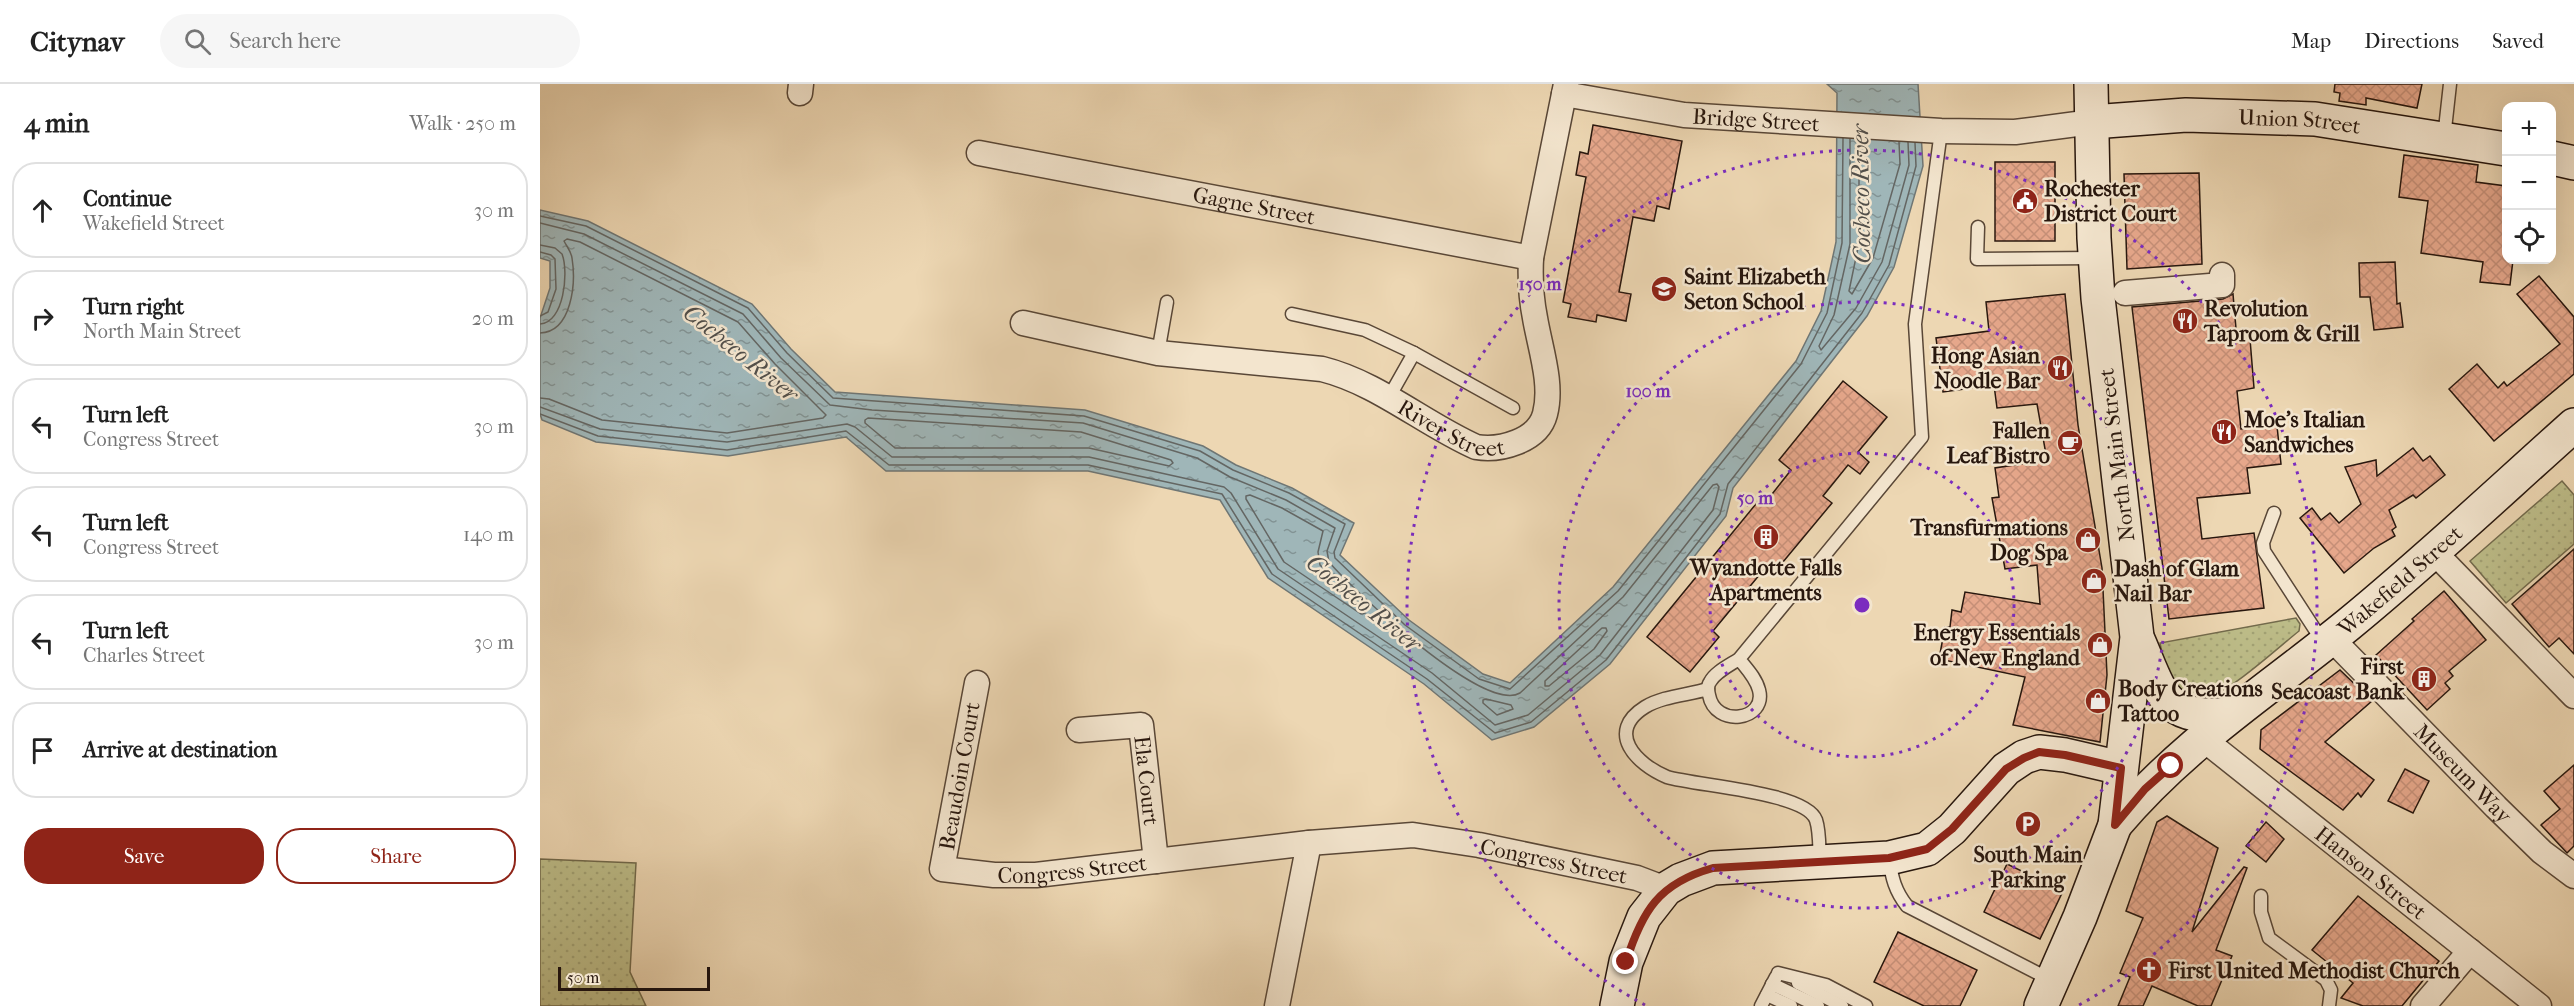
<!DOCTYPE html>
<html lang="en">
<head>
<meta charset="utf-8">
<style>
  :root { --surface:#fff; --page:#f6f6f6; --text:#222; --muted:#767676; --line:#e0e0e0; --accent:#8f2418 }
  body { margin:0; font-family:"IM FELL French Canon",serif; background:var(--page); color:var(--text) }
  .controls { position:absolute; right:18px; top:18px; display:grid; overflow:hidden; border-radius:12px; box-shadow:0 6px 24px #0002 }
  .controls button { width:54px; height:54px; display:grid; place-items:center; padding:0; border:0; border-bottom:2px solid var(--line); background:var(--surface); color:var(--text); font:30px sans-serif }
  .scale { position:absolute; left:18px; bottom:15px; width:152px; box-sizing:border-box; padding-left:6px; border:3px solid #28170e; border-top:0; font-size:16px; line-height:21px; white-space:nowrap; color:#28170e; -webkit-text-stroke:4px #f3e5ce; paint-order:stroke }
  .stop { position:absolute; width:18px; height:18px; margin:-14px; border:4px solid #8f2418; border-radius:50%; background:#fff }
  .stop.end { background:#8f2418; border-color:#fff; box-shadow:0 2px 6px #0008 }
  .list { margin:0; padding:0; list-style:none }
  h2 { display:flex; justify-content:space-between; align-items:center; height:78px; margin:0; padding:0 24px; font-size:26px }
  h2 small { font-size:20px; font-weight:400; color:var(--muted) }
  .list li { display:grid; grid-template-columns:39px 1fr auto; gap:18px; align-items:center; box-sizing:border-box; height:96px; margin:0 12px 12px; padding:0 12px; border:2px solid var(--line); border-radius:24px }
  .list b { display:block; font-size:22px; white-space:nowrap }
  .list p { margin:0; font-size:20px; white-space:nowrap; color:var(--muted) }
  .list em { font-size:20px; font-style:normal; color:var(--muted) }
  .actions { display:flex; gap:12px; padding:18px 24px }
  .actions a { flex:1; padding:14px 0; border:2px solid var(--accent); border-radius:24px; text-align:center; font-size:21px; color:var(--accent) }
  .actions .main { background:var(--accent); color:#fff }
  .icon { flex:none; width:33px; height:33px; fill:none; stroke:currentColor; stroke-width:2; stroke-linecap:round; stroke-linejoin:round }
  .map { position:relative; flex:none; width:2034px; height:922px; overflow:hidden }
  header { display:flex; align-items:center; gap:36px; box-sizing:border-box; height:84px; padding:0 30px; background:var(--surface); border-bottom:2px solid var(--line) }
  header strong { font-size:28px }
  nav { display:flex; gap:33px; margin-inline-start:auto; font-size:21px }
  .search { width:420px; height:54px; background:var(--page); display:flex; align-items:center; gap:15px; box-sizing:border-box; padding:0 21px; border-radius:33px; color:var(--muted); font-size:22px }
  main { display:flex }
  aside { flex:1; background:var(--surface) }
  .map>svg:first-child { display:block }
</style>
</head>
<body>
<header>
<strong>Citynav</strong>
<div class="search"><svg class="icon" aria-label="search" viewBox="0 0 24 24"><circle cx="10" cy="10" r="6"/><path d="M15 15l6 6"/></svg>Search here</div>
<nav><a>Map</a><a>Directions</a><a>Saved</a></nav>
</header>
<main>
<aside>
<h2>4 min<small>Walk · 250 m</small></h2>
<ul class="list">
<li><svg class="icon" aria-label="ahead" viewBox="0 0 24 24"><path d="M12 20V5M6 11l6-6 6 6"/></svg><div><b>Continue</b><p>Wakefield Street</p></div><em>30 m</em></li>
<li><svg class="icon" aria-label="right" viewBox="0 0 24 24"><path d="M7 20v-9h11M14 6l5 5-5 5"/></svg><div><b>Turn right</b><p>North Main Street</p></div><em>20 m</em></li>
<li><svg class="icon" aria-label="left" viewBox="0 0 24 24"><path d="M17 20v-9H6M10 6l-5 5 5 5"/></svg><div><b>Turn left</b><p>Congress Street</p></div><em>30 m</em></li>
<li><svg class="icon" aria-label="left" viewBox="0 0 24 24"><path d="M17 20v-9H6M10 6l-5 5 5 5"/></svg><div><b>Turn left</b><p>Congress Street</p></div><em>140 m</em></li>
<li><svg class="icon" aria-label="left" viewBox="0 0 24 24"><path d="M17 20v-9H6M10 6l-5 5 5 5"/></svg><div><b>Turn left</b><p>Charles Street</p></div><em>30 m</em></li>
<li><svg class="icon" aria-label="arrive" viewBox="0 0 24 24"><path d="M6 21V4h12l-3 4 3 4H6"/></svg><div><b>Arrive at destination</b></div></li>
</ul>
<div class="actions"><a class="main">Save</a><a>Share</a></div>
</aside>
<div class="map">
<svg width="2034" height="922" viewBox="0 0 2034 922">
  <defs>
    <pattern id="park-dots" width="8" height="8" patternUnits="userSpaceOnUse" patternTransform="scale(1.5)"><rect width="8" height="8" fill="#bdbd89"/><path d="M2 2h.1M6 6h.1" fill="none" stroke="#a2a275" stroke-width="1.8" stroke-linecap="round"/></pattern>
    <pattern id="water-ripples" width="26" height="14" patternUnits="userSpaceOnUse" patternTransform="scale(1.5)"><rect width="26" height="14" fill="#9fb6b8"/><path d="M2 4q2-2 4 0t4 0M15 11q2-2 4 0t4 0" fill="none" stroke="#829394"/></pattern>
    <pattern id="building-cross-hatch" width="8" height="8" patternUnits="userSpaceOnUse" patternTransform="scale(1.5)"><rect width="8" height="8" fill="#e6a78b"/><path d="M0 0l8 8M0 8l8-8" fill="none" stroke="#c58f77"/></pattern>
  </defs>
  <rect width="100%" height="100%" fill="#edd7b3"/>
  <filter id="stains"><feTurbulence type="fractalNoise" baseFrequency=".00333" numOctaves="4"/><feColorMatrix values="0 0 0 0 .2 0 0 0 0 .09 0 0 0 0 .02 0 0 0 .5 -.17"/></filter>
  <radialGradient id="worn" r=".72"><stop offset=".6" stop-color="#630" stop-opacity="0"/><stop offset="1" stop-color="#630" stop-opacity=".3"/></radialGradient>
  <g fill="url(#park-dots)" stroke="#726a4c" stroke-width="1.5">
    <polygon points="2022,397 2034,411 2034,460 1966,519 1930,477"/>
    <path d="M1756,534L1760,540L1759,547C1740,562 1691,607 1670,612C1638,621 1624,583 1620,559Z"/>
    <polygon points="0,775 96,779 90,888 106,922 0,922"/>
  </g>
  <polygon fill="url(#water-ripples)" stroke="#6f7674" stroke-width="1.5" points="1287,0 1378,0 1383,82 1354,183 1327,232 1193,404 1186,432 1070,580 994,643 952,656 884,600 728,494 680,416 548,387 346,387 306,353 188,372 56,358 2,336 0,330 0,234 10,204 10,177 0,174 0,126 48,137 212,220 251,265 295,308 545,326 663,362 696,381 752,404 814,439 800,471 869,536 943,590 970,599 1073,503 1256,277 1281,227 1296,158 1297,9"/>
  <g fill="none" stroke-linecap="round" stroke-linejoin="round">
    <g stroke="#646663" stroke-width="1.5">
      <polyline points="1310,55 1310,160 1294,231 1279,262 1281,266 1316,224 1342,178 1369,81 1368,58"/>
      <polyline points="1319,55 1319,159 1309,207 1312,210 1333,174 1360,80 1359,58"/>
      <polyline points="0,132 46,142 208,224 247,269 293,314 544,332 660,367 693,386 749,409 805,440 794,468 795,474 865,541 939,595 970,605 1078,507 1261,280 1287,229 1302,159 1303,54"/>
      <path d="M0,139L44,150L203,230L241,274L290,321L332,326L543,339L657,374L690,393L746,416L795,444L787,467L789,478C813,506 944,630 980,609L1083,513L1173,401L1177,400L1179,403L1173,426L1060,571L988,631L955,641L892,589L738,485L691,409L684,403L549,373H352L315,343L307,340L187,358L60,345L0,323"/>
      <path d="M0,161L15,164L22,170C29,188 24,239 0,240"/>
      <polyline points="0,168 11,171 15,175 16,205 8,228 0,232"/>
      <path d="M0,249C32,248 36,199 32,174C31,167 27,163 24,157L27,155L40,158L198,238L235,280L286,331L283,334L187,349L62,336L9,315L0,314"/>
      <polyline points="0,330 58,352 187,366 306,347 349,381 548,381 682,410 732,490 887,595 955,649 991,638 1066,576 1180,430 1188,400 1322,229 1349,181 1376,82 1375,59"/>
      <polygon points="328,334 541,348 631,376 633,379 629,382 549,364 355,364 325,339 325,336"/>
      <polygon points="710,411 742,424 783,447 778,468 780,481 825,525 825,529 821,530 744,478 706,415 706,412"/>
      <polygon points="1062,544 1066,544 1067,547 1054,565 1009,602 1005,602 1005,597"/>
      <polygon points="946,615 971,621 973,625 957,631 943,619 943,616"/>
    </g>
  </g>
  <g fill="url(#building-cross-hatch)" stroke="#28170e" stroke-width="1.5">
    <polygon points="1795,0 1882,0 1877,24 1826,14 1826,21 1799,17 1800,9 1794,8"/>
    <polygon points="1053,41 1142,57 1129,125 1117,122 1114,137 1093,133 1079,208 1091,210 1086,237 1057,231 1056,238 1028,233 1031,220 1023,218 1046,93 1036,91 1040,68 1048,70"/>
    <polygon points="1864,71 1938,81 1936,98 1966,102 1966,176 1973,176 1970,201 1940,198 1943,178 1881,169 1888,117 1859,113"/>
    <rect x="1455" y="78" width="60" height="79"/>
    <polygon points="1659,89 1662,180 1587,185 1584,90"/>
    <polygon points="1855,178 1857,220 1860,219 1863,243 1834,246 1830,213 1820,213 1819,179"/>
    <polygon points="1999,192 2034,233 2034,290 1954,357 1909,305 1937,280 1958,304 1964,298 1967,302 2020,260 1977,210"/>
    <polygon points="1525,210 1538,341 1562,484 1567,591 1560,658 1473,641 1485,593 1399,575 1405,543 1410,543 1412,526 1421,528 1425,508 1500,520 1497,481 1465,485 1452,414 1459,413 1455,384 1507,376 1497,320 1457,324 1454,301 1403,308 1396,254 1449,247 1446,218"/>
    <polygon points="1693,210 1697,256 1710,255 1714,304 1697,307 1701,345 1737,342 1741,380 1707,384 1710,409 1657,414 1662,455 1714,449 1724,524 1629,535 1592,223 1683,215"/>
    <polygon points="1303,297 1347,333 1318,368 1329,378 1320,390 1308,381 1283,412 1292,419 1238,484 1230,478 1173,547 1179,553 1150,588 1107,553 1220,415 1225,419 1251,386 1239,376"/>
    <polygon points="1873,364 1883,377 1890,372 1905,391 1876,414 1873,411 1849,426 1856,443 1852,446 1855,452 1834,464 1804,489 1760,434 1772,424 1781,436 1790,429 1799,439 1821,420 1805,383 1836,376 1837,392"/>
    <polygon points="2034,465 2034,570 2019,554 2009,563 1972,520"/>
    <polygon points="1904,507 1946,556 1909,587 1913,592 1905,599 1910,605 1887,626 1836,571 1874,537 1872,535"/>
    <polygon points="1800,586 1832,617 1785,658 1834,696 1821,713 1818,709 1803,726 1720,665 1721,646"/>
    <polygon points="2034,681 2034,762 2027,769 2001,741 2020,725 2004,707"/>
    <polygon points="1865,685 1889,697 1873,729 1848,717"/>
    <polygon points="1627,732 1678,764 1652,848 1704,783 1707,784 1676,866 1692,872 1671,922 1658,922 1612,902 1603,922 1578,922 1590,893 1580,889 1603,834 1586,827 1617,738"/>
    <polygon points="1726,738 1744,755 1726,778 1706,762"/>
    <polygon points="1467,780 1523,807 1500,855 1444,828"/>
    <polygon points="1818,812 1899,877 1862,922 1823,922 1801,914 1813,899 1772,866"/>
    <polygon points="1358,848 1437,886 1420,922 1384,922 1334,898"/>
  </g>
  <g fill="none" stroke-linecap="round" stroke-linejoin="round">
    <g stroke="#594737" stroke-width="15">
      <g id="lane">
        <polyline points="1904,54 1910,0"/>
        <polyline points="1438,143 1437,175 1554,174"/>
        <polyline points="752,230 825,246 874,269"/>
        <polyline points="618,269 627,218"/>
        <polyline points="848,315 874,269 973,324"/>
        <polyline points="1734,429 1723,459 1724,467 1783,558"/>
        <path d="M1199,575C1206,584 1216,594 1219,606C1227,637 1175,644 1169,611C1168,607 1167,602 1170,598C1175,588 1190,581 1199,575L1382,353L1375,240L1401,47"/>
        <path d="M1168,605C1148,611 1123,612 1105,623C1065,648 1096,680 1127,693C1157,702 1266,708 1276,736C1280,748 1279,765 1280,778"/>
        <path d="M1349,775C1352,794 1355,807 1367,822L1511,896"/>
        <polyline points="1721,812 1721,828 1729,854 1786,896 1791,906 1789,922"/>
        <polyline points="1238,889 1286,901 1326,922"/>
        <polyline points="1258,899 1302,922"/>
        <polyline points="1232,900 1278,922"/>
        <polyline points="1227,911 1251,922"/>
        <polyline points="1221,922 1236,893"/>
      </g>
    </g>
    <g stroke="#594737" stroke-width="27">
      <g id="street">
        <polyline points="260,9 261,0"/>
        <path id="s1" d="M1024,10L1144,31L1401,47L1475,48L1552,38"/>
        <path id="s2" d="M439,69L991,174"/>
        <polyline points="1585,209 1682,201 1682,191"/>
        <path id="s3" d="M483,239L618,269L782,285C838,299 884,340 936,363C960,367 998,357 1005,330C1013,300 1000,264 995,234C991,214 990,194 991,174L1026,0"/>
        <polyline points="1895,469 2034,612"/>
        <path id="s4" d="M1791,554L1956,723L2002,768L2034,792"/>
        <path id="s5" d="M437,599L402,785L454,791H496L769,759L873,751L939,761L1097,794L1126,805"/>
        <path id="s6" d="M539,646L601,641L616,777"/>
        <path id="s7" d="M1662,654L1999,922"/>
        <polyline points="737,922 769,759"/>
        <polyline points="1883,922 1930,867"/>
      </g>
    </g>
    <g stroke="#28170e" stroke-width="36">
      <g id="secondary">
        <path id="s8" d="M1552,38L1646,31L1775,35L1966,65"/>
        <polyline points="2012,74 2034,79"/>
        <path d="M1599,558C1621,609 1624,638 1691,630"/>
        <path id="s9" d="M1575,741C1644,659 1727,607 1809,540C1886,477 1959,408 2034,341"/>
        <polyline points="1077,922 1086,878 1104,833 1126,805 1141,796 1173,784 1349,774 1387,765 1412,745 1466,685 1484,673 1499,668 1525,671 1581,684"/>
        <polyline points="1501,922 1540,833 1575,741 1597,553 1558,214 1554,154 1551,0"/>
      </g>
    </g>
    <use href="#lane" stroke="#f3e5ce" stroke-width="12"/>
    <use href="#street" stroke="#f3e5ce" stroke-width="24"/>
    <use href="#secondary" stroke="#f3e5ce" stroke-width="33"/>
  </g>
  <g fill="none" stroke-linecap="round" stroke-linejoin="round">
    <path stroke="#8f2418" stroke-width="8" d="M1086,878C1102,827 1119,799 1173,784L1349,774L1387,765L1412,745L1466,685L1484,674L1499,668L1525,671L1581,684L1575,741L1605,705L1631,682"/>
  </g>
  <g fill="none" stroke="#7b2cbf" stroke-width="3" stroke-dasharray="3 6">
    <circle cx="1322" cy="521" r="152"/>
    <circle cx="1322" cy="521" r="303"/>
    <path d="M1105 921A455 455 0 1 1 1539 921"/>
  </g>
  <defs>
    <g id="civic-disc" transform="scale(1.35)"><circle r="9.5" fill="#8f2418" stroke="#f3e5ce"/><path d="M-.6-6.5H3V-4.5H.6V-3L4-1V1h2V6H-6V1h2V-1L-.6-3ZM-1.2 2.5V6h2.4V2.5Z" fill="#fff"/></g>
    <g id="school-disc" transform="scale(1.35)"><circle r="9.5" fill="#8f2418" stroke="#f3e5ce"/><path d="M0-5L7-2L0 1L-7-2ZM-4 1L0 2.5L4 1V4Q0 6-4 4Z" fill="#fff"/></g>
    <g id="restaurant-disc" transform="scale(1.35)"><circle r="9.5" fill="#8f2418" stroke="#f3e5ce"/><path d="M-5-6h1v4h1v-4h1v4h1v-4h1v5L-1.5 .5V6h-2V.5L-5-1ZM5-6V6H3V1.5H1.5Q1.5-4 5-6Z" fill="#fff"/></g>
    <g id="cafe-disc" transform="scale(1.35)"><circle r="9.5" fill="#8f2418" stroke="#f3e5ce"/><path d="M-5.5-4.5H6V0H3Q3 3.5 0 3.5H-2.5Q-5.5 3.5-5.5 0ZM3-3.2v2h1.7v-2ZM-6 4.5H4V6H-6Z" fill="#fff"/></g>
    <g id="building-disc" transform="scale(1.35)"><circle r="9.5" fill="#8f2418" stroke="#f3e5ce"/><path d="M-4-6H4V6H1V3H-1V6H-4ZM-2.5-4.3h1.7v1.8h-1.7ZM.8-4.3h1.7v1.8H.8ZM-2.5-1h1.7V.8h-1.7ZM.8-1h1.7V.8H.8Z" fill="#fff"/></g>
    <g id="shop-disc" transform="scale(1.35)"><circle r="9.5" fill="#8f2418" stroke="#f3e5ce"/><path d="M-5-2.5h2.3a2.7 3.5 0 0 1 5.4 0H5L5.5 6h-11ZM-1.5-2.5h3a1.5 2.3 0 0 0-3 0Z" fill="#fff"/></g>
    <g id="parking-disc" transform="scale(1.35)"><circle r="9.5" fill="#8f2418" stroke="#f3e5ce"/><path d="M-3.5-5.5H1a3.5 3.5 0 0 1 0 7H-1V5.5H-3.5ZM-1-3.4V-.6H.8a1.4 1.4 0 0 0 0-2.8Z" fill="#fff"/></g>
    <g id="church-disc" transform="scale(1.35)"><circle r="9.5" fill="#8f2418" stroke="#f3e5ce"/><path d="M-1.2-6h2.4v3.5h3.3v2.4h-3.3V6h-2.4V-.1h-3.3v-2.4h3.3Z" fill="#fff"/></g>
  </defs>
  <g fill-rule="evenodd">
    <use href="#civic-disc" x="1485" y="117"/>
    <use href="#school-disc" x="1124" y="205"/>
    <use href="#restaurant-disc" x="1645" y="237"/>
    <use href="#restaurant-disc" x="1520" y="284"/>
    <use href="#restaurant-disc" x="1684" y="348"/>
    <use href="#cafe-disc" x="1530" y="359"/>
    <use href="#building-disc" x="1226" y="453"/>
    <use href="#shop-disc" x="1548" y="456"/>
    <use href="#shop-disc" x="1554" y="497"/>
    <use href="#shop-disc" x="1560" y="561"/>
    <use href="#building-disc" x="1884" y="595"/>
    <use href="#shop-disc" x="1558" y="617"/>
    <use href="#parking-disc" x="1488" y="740"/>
    <use href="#church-disc" x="1609" y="886"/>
  </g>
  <g text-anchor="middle" stroke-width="5" stroke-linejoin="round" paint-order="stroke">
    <g font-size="22" fill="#28170e" stroke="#f3e5ce">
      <text dy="8" stroke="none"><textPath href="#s1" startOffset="194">Bridge Street</textPath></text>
      <text dy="8" stroke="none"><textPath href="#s8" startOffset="208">Union Street</textPath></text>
      <text dy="8" stroke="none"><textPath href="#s2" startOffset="280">Gagne Street</textPath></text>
      <text dy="8" stroke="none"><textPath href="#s3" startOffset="447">River Street</textPath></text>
      <text transform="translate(1576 371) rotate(-97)" y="8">North Main Street</text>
      <text dy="8" stroke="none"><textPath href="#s9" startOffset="376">Wakefield Street</textPath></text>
      <text dy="8" stroke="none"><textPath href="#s4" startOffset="189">Museum Way</textPath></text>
      <text transform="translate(419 692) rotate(-80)" y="8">Beaudoin Court</text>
      <text dy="8" stroke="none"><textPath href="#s6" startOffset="118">Ela Court</textPath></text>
      <text dy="8" stroke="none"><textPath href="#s5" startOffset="806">Congress Street</textPath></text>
      <text dy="8" stroke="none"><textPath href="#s5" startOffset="320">Congress Street</textPath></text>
      <text dy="8" stroke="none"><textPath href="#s7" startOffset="216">Hanson Street</textPath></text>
    </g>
    <g font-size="22" font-weight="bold" fill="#28170e" stroke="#f3e5ce" text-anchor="start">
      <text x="1504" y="112">Rochester<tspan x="1504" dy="25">District Court</tspan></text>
      <text x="1144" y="200">Saint Elizabeth<tspan x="1144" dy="25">Seton School</tspan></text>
      <text x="1664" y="232">Revolution<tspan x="1664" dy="25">Taproom &amp; Grill</tspan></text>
      <text x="1500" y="279" text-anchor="end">Hong Asian<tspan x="1500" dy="25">Noodle Bar</tspan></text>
      <text x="1704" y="343">Moe's Italian<tspan x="1704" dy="25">Sandwiches</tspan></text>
      <text x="1510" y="354" text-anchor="end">Fallen<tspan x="1510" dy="25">Leaf Bistro</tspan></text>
      <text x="1528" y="451" text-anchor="end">Transfurmations<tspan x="1528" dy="25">Dog Spa</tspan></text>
      <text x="1226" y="491" text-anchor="middle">Wyandotte Falls<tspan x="1226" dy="25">Apartments</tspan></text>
      <text x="1574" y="492">Dash of Glam<tspan x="1574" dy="25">Nail Bar</tspan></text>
      <text x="1540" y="556" text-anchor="end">Energy Essentials<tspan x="1540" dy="25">of New England</tspan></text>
      <text x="1864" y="590" text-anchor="end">First<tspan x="1864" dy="25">Seacoast Bank</tspan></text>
      <text x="1578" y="612">Body Creations<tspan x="1578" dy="25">Tattoo</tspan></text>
      <text x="1488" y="778" text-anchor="middle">South Main<tspan x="1488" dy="25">Parking</tspan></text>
      <text x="1628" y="894">First United Methodist Church</text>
    </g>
    <g font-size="24" font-style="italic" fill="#524f4a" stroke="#f3e5ce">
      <text transform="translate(1321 110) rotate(-91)" y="8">Cocheco River</text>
      <text transform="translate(201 269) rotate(39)" y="8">Cocheco River</text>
      <text transform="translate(824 519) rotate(39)" y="8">Cocheco River</text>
    </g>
  </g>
  <circle cx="1322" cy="521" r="9" fill="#7b2cbf" stroke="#f3e5ce" stroke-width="3"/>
  <g font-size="18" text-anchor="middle" font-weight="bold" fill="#7b2cbf" stroke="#f3e5ce" stroke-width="5" stroke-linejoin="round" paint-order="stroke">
    <text x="1000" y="206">150 m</text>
    <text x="1108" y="313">100 m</text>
    <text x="1215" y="420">50 m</text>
  </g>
  <rect width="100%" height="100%" filter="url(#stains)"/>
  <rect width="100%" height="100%" fill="url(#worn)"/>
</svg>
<div class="controls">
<button>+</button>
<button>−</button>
<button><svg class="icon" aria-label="locate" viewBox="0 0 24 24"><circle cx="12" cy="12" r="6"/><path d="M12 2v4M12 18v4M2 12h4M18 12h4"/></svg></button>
</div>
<div class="scale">50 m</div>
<div class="stop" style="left:1631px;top:682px"></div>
<div class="stop end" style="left:1086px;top:878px"></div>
</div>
</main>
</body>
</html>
